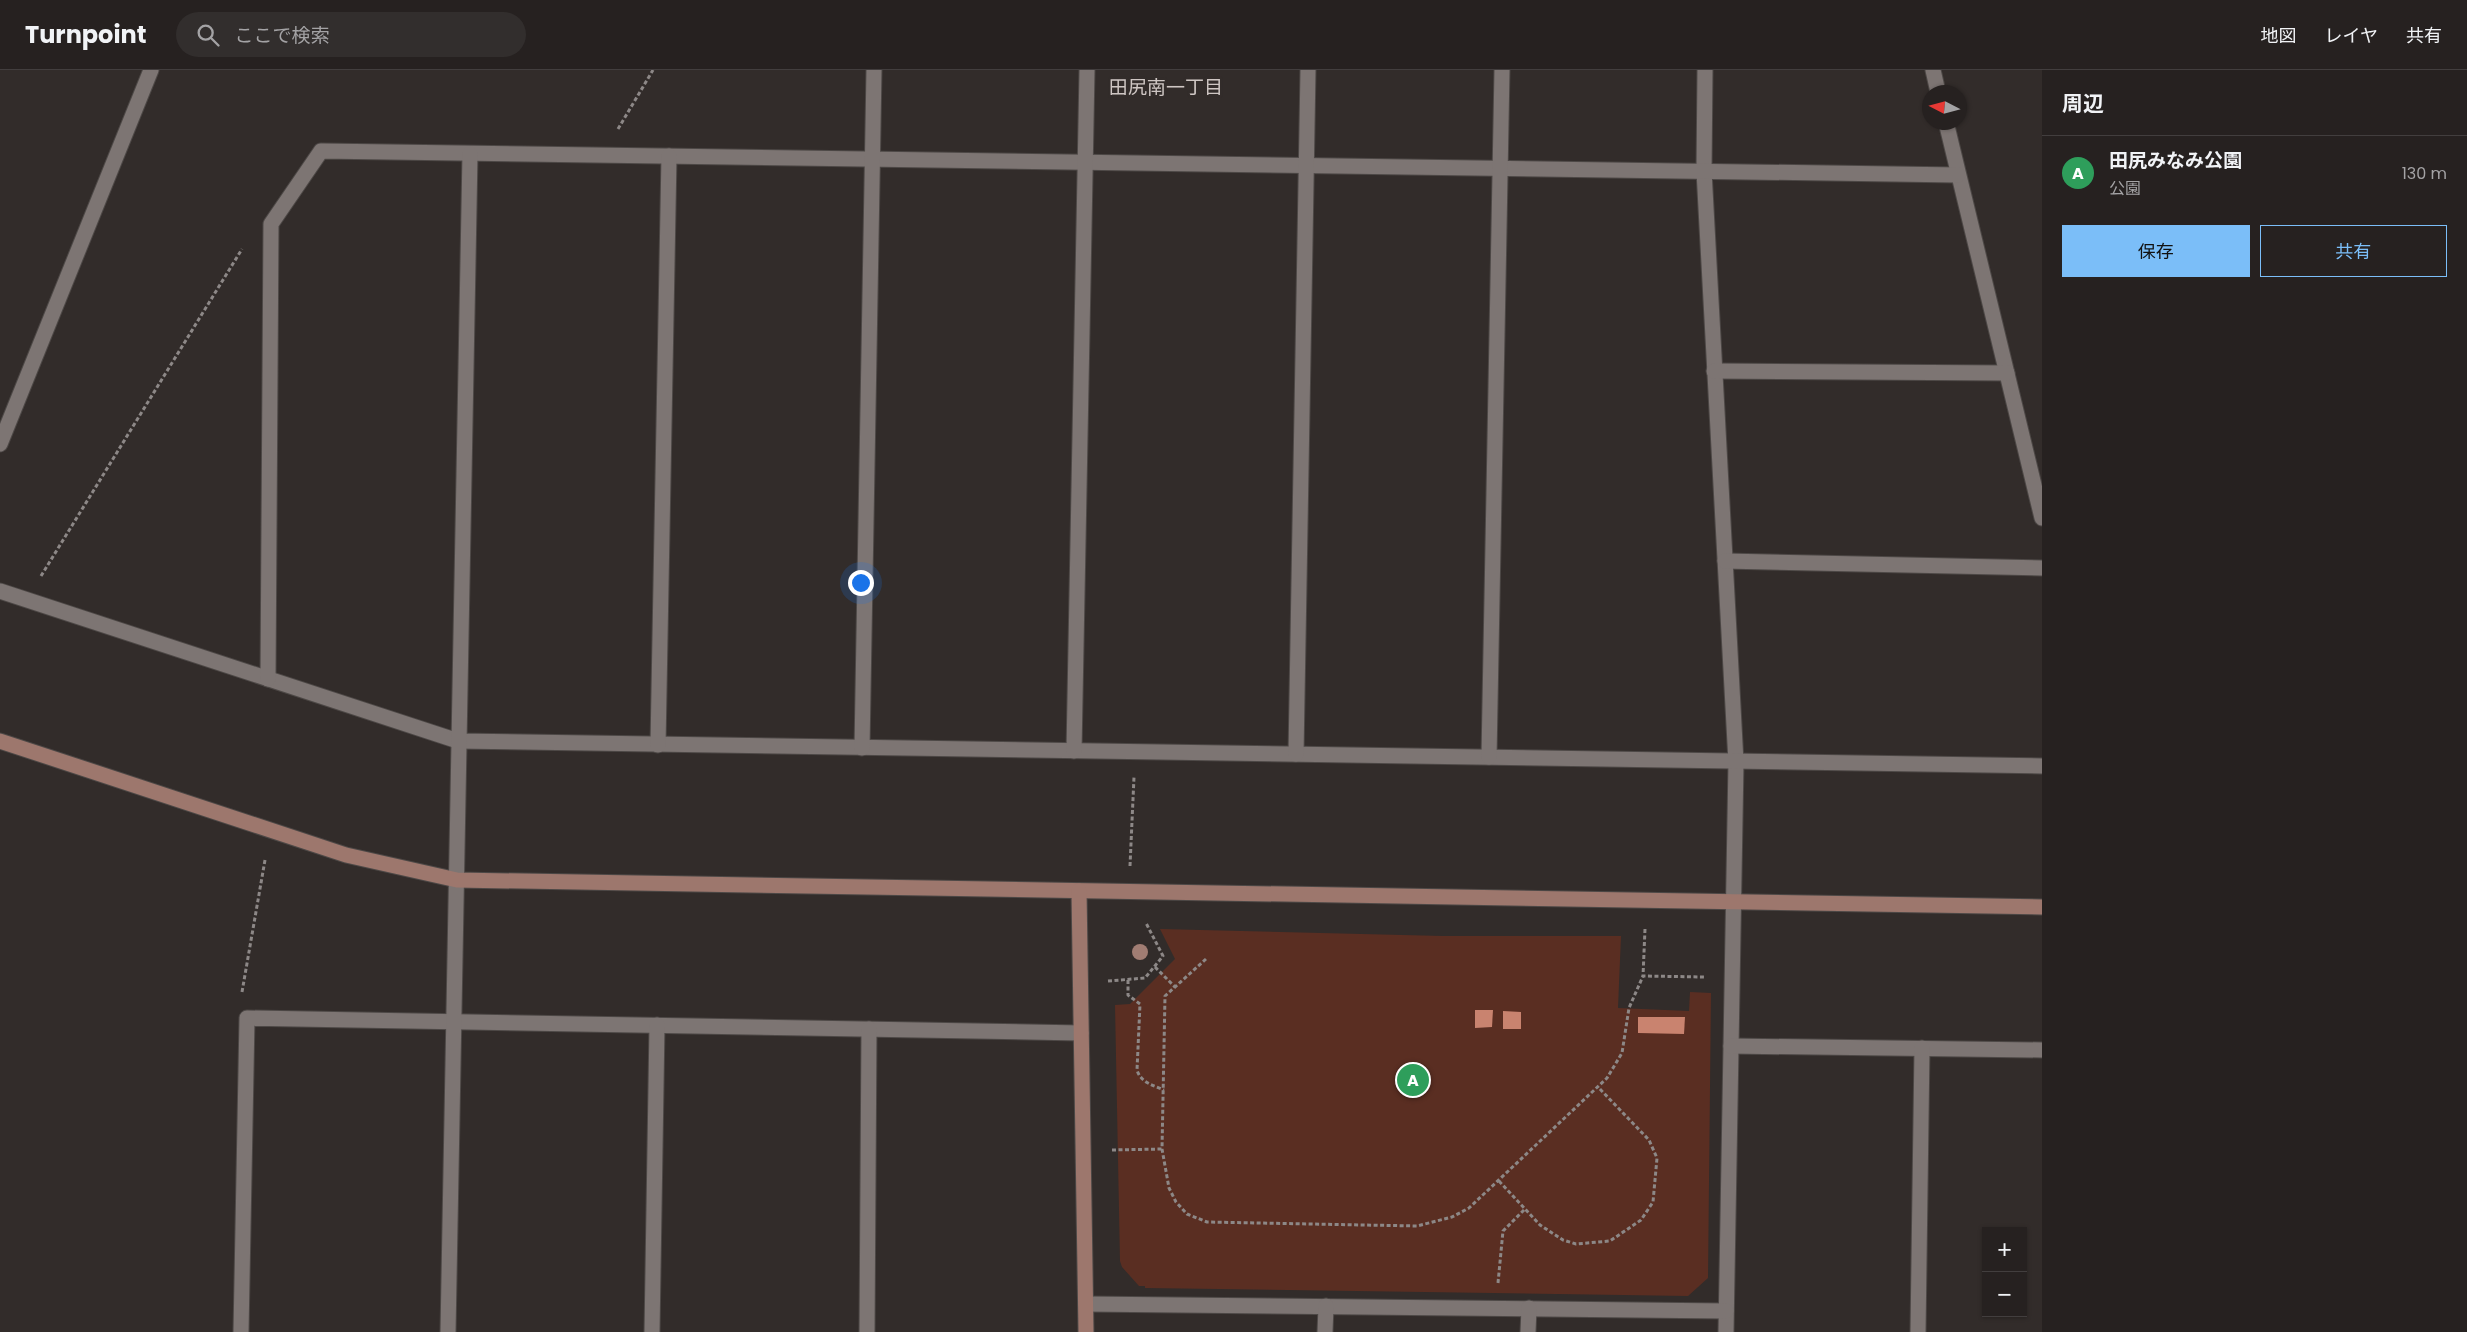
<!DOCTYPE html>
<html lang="ja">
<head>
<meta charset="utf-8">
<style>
  :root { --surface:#262120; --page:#322e2d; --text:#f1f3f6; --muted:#a4a3a5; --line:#423e3e; --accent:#7bbef8 }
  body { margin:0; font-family:Poppins,"Noto Sans JP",sans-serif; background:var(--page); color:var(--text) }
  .controls { position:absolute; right:15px; bottom:15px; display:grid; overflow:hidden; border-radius:0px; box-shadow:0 1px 4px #0004 }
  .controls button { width:45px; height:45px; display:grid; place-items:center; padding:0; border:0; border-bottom:1px solid var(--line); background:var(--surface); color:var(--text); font:25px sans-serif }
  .compass { position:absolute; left:1922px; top:15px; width:45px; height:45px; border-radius:50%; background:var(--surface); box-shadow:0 1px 4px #0004; rotate:276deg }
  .you { position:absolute; left:860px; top:512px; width:18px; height:18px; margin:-12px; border:4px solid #fff; border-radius:50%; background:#1a73e8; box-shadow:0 0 0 8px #1a73e833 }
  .badge { display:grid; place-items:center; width:32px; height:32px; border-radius:50%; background:var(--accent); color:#fff; font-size:16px; font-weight:700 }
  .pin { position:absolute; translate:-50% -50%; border:2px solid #fff; box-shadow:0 1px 5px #0006 }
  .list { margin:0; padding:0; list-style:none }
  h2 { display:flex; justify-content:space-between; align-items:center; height:65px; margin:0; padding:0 20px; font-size:21px }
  h2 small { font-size:16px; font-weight:400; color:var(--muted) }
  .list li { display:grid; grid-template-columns:32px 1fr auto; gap:15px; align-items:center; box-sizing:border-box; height:75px; padding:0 20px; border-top:1px solid var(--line) }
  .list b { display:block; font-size:19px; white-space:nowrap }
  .list p { margin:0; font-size:16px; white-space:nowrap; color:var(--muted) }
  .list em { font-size:16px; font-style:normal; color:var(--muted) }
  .actions { display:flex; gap:10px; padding:15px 20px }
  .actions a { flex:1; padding:11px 0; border:1px solid var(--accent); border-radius:0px; text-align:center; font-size:18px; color:var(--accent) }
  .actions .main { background:var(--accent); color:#111 }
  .icon { flex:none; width:28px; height:28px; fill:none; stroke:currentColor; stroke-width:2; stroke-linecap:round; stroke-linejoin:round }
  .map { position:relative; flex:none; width:2042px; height:1262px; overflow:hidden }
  header { display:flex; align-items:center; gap:30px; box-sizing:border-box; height:70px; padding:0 25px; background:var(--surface); border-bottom:1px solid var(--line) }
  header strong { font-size:24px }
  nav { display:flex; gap:28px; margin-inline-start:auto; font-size:18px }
  .search { width:350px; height:45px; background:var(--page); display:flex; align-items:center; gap:12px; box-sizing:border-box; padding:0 18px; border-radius:28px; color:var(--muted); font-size:19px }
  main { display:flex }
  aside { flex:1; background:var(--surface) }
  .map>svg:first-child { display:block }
</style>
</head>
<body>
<header>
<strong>Turnpoint</strong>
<div class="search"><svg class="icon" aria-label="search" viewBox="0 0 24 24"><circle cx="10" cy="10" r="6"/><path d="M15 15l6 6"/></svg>ここで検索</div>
<nav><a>地図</a><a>レイヤ</a><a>共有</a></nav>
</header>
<main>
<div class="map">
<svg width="2042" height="1262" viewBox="0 0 2042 1262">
  <rect width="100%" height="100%" fill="#322c2a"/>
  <polygon fill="#5a2e22" points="1160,859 1443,866 1621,866 1618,938 1689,941 1690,922 1711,923 1708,1208 1688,1226 1145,1218 1145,1216 1139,1216 1122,1197 1120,1191 1115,935 1130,934 1175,889"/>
  <g fill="#c9836f">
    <polygon points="1475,940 1493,940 1492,957 1475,958"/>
    <polygon points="1503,941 1521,942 1521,959 1503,959"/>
    <polygon points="1638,947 1685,947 1684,964 1638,963"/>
  </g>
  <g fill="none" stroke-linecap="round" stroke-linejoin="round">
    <g stroke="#4d4846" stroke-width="17">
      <g id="street">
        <polyline points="1705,0 1704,101 1736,692 1726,1262"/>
        <polyline points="1933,0 1938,22"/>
        <polyline points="1946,52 2042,448"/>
        <polyline points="1714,301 2007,303"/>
        <polyline points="0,374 151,0"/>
        <polyline points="1725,491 2042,498"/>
        <polyline points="0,521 458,671 2042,696"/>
        <polyline points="268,609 271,154 321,81 1958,105"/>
        <polyline points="658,675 669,86"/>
        <polyline points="862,678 874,0"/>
        <polyline points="1074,681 1087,0"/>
        <polyline points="1296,684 1308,0"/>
        <polyline points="1489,687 1502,0"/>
        <polyline points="1731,976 2042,980"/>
        <polyline points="1086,1234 1726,1241"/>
        <polyline points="241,1262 247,948 1081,963"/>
        <polyline points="448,1262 470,84"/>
        <polyline points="652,1262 657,955"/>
        <polyline points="867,1262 869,959"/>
        <polyline points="1325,1262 1326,1236"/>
        <polyline points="1528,1262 1529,1238"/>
        <polyline points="1918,1262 1922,978"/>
      </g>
    </g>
    <g stroke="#4d4846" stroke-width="17">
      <g id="secondary">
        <polyline points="0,671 346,785 457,810 2042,837"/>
        <polyline points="1079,821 1086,1262"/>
      </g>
    </g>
    <g stroke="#8d8887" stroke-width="3" stroke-dasharray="4 2.5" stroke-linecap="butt">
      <polyline points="618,59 653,0"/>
      <polyline points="41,506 242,179"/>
      <polyline points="1130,796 1134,707"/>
      <polyline points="1645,859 1643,906 1705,907"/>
      <polyline points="1206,889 1165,926 1162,1079 1169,1118 1176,1132 1187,1144 1207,1152 1417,1156 1452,1147 1469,1138 1607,1008 1622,983 1629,938 1643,906"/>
      <polyline points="1155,897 1175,917"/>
      <path d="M1128,910V925L1140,934L1137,1000C1141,1013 1153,1015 1164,1020"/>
      <polyline points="1108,911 1145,908 1163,886 1146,853"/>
      <polyline points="242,922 265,790"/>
      <polyline points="1112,1080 1162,1079"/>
      <polyline points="1499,1111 1540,1155 1563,1170 1576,1174 1610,1171 1641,1150 1653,1132 1657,1088 1649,1070 1598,1017"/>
      <polyline points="1498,1213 1503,1161 1525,1139"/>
    </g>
    <use href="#street" stroke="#7d7573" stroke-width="15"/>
    <use href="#secondary" stroke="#9d776d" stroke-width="15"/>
  </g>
  <circle fill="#a17d73" cx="1140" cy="882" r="8"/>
  <g text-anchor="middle" stroke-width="5" stroke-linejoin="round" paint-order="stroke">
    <g font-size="19" fill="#cec6c3" stroke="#322c2a">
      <text x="1166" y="24">田尻南一丁目</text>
    </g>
  </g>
</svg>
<div class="controls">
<button>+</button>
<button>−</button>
</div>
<svg class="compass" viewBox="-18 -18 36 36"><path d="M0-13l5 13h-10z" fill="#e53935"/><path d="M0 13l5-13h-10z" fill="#a4a3a5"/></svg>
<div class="you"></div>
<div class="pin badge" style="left:1413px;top:1010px;background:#2e9e5b">A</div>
</div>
<aside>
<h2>周辺<small></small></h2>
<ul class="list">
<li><span class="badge" style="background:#2e9e5b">A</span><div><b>田尻みなみ公園</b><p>公園</p></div><em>130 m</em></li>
</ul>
<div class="actions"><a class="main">保存</a><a>共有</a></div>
</aside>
</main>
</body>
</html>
